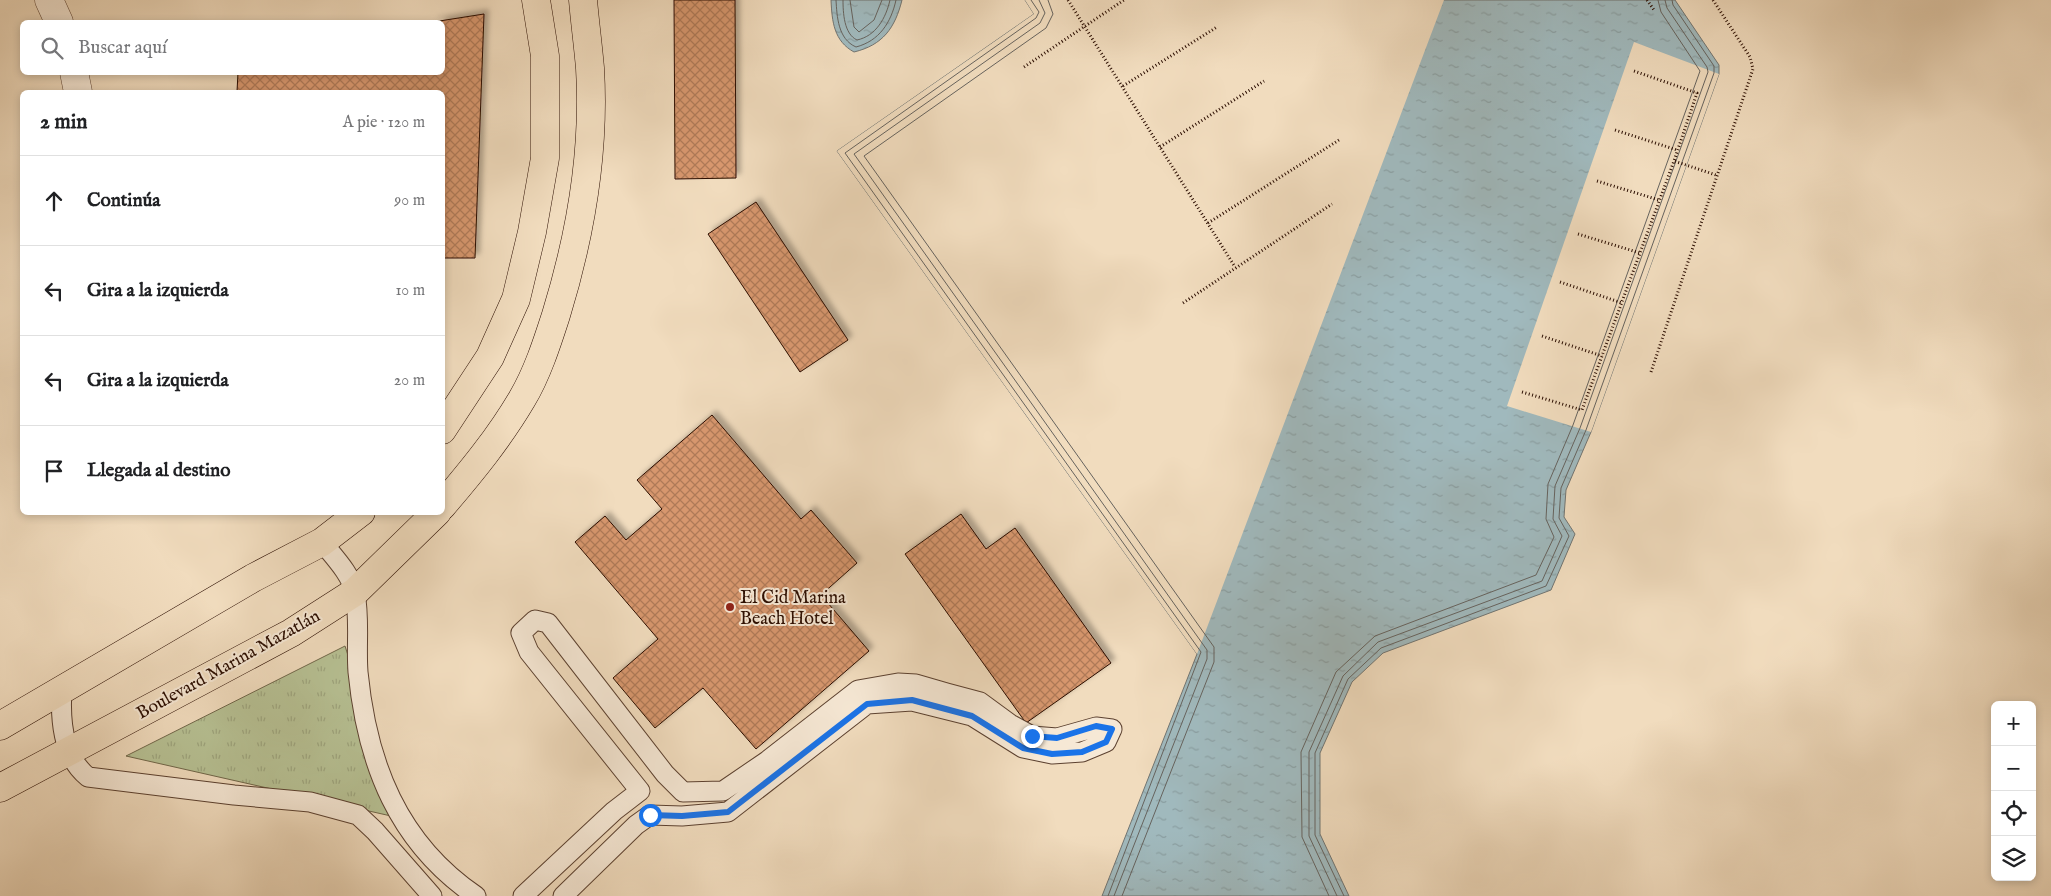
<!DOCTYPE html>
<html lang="es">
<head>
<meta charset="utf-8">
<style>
  :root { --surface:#fff; --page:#f2f2f2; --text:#202124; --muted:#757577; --line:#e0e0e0 }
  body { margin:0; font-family:"IM FELL English",serif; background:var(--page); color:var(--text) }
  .controls { position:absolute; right:15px; bottom:15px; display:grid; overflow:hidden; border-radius:8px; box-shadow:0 2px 8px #0003 }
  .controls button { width:45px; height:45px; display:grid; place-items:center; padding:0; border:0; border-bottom:1px solid var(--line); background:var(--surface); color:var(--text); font:25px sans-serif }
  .stop { position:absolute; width:15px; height:15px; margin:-11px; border:4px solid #1a73e8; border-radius:50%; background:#fff }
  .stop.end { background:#1a73e8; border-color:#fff; box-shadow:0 1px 5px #0008 }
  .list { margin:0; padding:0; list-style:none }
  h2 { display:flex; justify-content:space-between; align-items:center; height:65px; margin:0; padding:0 20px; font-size:21px }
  h2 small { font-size:16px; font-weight:400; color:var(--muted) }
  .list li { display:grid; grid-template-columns:32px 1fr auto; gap:15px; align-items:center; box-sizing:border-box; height:90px; padding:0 20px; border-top:1px solid var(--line) }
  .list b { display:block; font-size:19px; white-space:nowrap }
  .list em { font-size:16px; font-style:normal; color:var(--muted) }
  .icon { flex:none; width:28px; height:28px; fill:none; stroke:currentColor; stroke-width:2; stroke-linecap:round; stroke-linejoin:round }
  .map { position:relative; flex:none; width:2051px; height:896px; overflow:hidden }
  .search { position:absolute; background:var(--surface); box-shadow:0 2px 8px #0003; left:20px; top:20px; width:425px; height:55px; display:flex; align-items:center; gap:12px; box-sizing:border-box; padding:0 18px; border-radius:8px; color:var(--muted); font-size:19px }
  .panel { position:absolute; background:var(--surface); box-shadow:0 2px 8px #0003; left:20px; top:90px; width:425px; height:425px; border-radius:8px }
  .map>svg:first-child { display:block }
</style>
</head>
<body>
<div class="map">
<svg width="2051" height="896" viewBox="0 0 2051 896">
  <defs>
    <pattern id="grass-tufts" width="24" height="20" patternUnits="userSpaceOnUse" patternTransform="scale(1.25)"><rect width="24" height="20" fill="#b7c194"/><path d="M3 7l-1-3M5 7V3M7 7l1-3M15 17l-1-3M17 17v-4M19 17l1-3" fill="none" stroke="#9ea57e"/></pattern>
    <pattern id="water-ripples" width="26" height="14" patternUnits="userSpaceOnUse" patternTransform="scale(1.25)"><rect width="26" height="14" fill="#a0b9bd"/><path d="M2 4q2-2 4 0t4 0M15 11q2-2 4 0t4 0" fill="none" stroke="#8a9ea1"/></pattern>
    <pattern id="building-cross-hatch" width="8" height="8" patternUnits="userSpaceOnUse" patternTransform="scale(1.25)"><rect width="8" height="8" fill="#d7976e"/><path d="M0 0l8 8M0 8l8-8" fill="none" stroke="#af7a58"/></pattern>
    <filter id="shadow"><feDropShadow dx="4.5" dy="-4.5" stdDeviation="2.5" flood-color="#0004"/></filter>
  </defs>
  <rect width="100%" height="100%" fill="#f1dcbe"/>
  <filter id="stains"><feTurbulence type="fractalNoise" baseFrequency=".004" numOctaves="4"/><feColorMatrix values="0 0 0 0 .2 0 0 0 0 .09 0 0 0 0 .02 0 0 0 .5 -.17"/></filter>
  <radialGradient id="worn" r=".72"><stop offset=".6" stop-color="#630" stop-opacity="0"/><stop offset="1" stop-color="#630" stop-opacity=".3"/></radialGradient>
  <polygon fill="url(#grass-tufts)" stroke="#71674a" points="345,646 396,806 391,816 126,756"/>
  <g fill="url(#water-ripples)" stroke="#717471">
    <path d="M831,0H902C895,28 883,45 854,52C834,41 832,22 831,0Z"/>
    <polygon points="1025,0 1675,0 1719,65 1719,74 1591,432 1566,490 1564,517 1575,534 1551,590 1383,653 1352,682 1320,753 1320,834 1349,896 1102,896 1197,654 837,151 1034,14"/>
  </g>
  <g fill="#f1dcbe">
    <polygon points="1025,0 1444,0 1197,654 837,151 1034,14"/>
    <polygon points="1634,42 1719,74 1591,432 1507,406"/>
  </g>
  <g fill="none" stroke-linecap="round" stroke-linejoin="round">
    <g stroke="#66635e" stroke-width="1">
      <path d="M836,0C837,17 838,39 856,47C879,41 891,23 896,0"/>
      <path d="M843,0C843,13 844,34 857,40C876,36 886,18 890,0"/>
      <polyline points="850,0 854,27 859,32 874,20 882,0"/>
      <polyline points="1031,0 1039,12 1036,18 845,153 1201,652 1108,896"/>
      <polyline points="1039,0 1045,13 1040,23 854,154 1207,650 1207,659 1114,896"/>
      <polyline points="1048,0 1053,14 1046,28 864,156 1214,647 1214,662 1122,896"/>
      <polyline points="1329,896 1302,837 1301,752 1336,672 1375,636 1536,575 1554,537 1546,519 1548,484 1573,425 1700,71 1661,12 1658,0"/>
      <polyline points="1337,896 1309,836 1309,752 1343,676 1378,642 1542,581 1562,536 1553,519 1555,486 1580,428 1708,72 1707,67 1667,8 1665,0"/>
      <polyline points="1344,896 1315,835 1315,753 1348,679 1381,648 1546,586 1569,536 1559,518 1561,488 1586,430 1714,73 1714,66 1673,5 1672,0"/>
    </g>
  </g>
  <g fill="url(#building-cross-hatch)" stroke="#2b0d00" filter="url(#shadow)">
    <polygon points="674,0 735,0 736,178 675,179"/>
    <polygon points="484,14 475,258 442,258 442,92 237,92 238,72 442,72 442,22 433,22"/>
    <polygon points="756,202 848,340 800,372 708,234"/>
    <polygon points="712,415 801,519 811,510 857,563 821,595 869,651 756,749 703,688 655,728 613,678 658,639 575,542 605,516 626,540 662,509 637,480"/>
    <polygon points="961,514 986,549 1015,528 1111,663 1026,723 905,554"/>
  </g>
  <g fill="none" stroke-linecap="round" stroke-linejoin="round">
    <g stroke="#5c4130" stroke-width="21">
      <g id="service">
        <path d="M322,542C334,557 351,574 355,593C360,619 356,646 358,672C367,764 398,843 476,896"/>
        <path d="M62,690C60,719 63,757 88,777L234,795L310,802L358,815L375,831L432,896"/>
        <polyline points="523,896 614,811 640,791 529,652 521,633 535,620 548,623 665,774 683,792 723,791 767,761 858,690 898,683 916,684 947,693 980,702 1010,724 1032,736 1057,738 1096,727 1112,729 1106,742 1082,752 1052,754 1023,748 972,716 912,701 867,704 728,812 682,816 650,815 636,825 563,896"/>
      </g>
    </g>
    <g stroke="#5c4130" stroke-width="29">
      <g id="minor">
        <polyline points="49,0 59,22"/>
        <polyline points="74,72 78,92"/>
      </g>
    </g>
    <g stroke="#2b0d00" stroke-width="29">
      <g id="primary">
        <polyline points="442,430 490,357 516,299 532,232 545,158 545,56 536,0"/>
        <path d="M442,506C471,472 499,438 522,399C537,374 547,343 556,315C580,237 595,150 590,68C588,45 585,23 583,0"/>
        <polyline points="0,726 253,578 322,542 361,512"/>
        <polyline points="0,788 291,633 355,592 437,512"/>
      </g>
    </g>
    <g stroke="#2b0d00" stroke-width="3" stroke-dasharray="1 2.5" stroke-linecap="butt">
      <polyline points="1068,0 1235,267"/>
      <polyline points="1647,0 1654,10"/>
      <polyline points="1024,67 1124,0"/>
      <polyline points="1634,71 1697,93 1674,161"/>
      <polyline points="1123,86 1217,27"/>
      <polyline points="1615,130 1677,150"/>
      <polyline points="1160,147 1264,81"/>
      <polyline points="1597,181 1659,200"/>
      <polyline points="1208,223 1339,140"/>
      <polyline points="1578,234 1640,253"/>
      <polyline points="1560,282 1622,303"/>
      <polyline points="1183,303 1332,204"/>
      <polyline points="1542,336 1602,356"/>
      <polyline points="1651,372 1753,69 1750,57 1713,0"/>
      <polyline points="1522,392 1582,410 1674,161 1716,175"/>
    </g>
    <use href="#service" stroke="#f6e8d5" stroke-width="19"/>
    <use href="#minor" stroke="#f6e8d5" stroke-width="28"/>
    <use href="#primary" stroke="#f1dcbe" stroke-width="28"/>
  </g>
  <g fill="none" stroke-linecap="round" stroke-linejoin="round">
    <polyline stroke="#1a73e8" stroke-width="6" points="650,815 682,816 728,812 867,704 912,700 972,716 1023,748 1052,754 1082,752 1106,742 1112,729 1096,726 1057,738 1032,736"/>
  </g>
  <circle fill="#8f2418" stroke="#f6e8d5" stroke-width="2" cx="730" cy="607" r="5"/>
  <g text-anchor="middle" stroke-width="4" stroke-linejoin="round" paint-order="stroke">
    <g font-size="18" fill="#2b0d00" stroke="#f6e8d5" text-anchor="start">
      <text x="740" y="603">El Cid Marina<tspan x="740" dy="21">Beach Hotel</tspan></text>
    </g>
    <g font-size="18" fill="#2b0d00" stroke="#f6e8d5">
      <text transform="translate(228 664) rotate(-29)" y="6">Boulevard Marina Mazatlán</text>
    </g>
  </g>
  <rect width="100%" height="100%" filter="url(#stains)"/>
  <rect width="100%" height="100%" fill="url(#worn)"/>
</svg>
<div class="controls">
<button>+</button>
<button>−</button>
<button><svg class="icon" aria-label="locate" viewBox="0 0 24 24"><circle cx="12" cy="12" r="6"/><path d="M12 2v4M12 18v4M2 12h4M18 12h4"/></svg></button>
<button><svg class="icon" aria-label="layers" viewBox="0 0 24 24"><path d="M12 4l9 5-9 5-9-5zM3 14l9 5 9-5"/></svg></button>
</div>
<div class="stop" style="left:650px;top:815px"></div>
<div class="stop end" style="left:1032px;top:736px"></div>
<div class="search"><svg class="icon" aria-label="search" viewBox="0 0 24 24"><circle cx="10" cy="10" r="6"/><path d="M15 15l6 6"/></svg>Buscar aquí</div>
<section class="panel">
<h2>2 min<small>A pie · 120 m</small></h2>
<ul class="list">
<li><svg class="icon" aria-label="ahead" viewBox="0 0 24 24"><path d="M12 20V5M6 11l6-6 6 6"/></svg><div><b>Continúa</b></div><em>90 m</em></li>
<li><svg class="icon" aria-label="left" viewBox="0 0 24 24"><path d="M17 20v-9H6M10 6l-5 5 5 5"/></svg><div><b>Gira a la izquierda</b></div><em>10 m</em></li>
<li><svg class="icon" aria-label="left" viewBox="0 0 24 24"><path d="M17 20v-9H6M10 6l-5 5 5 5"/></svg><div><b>Gira a la izquierda</b></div><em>20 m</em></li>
<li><svg class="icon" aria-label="arrive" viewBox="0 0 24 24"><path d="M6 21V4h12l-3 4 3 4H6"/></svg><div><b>Llegada al destino</b></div></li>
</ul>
</section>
</div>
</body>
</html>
